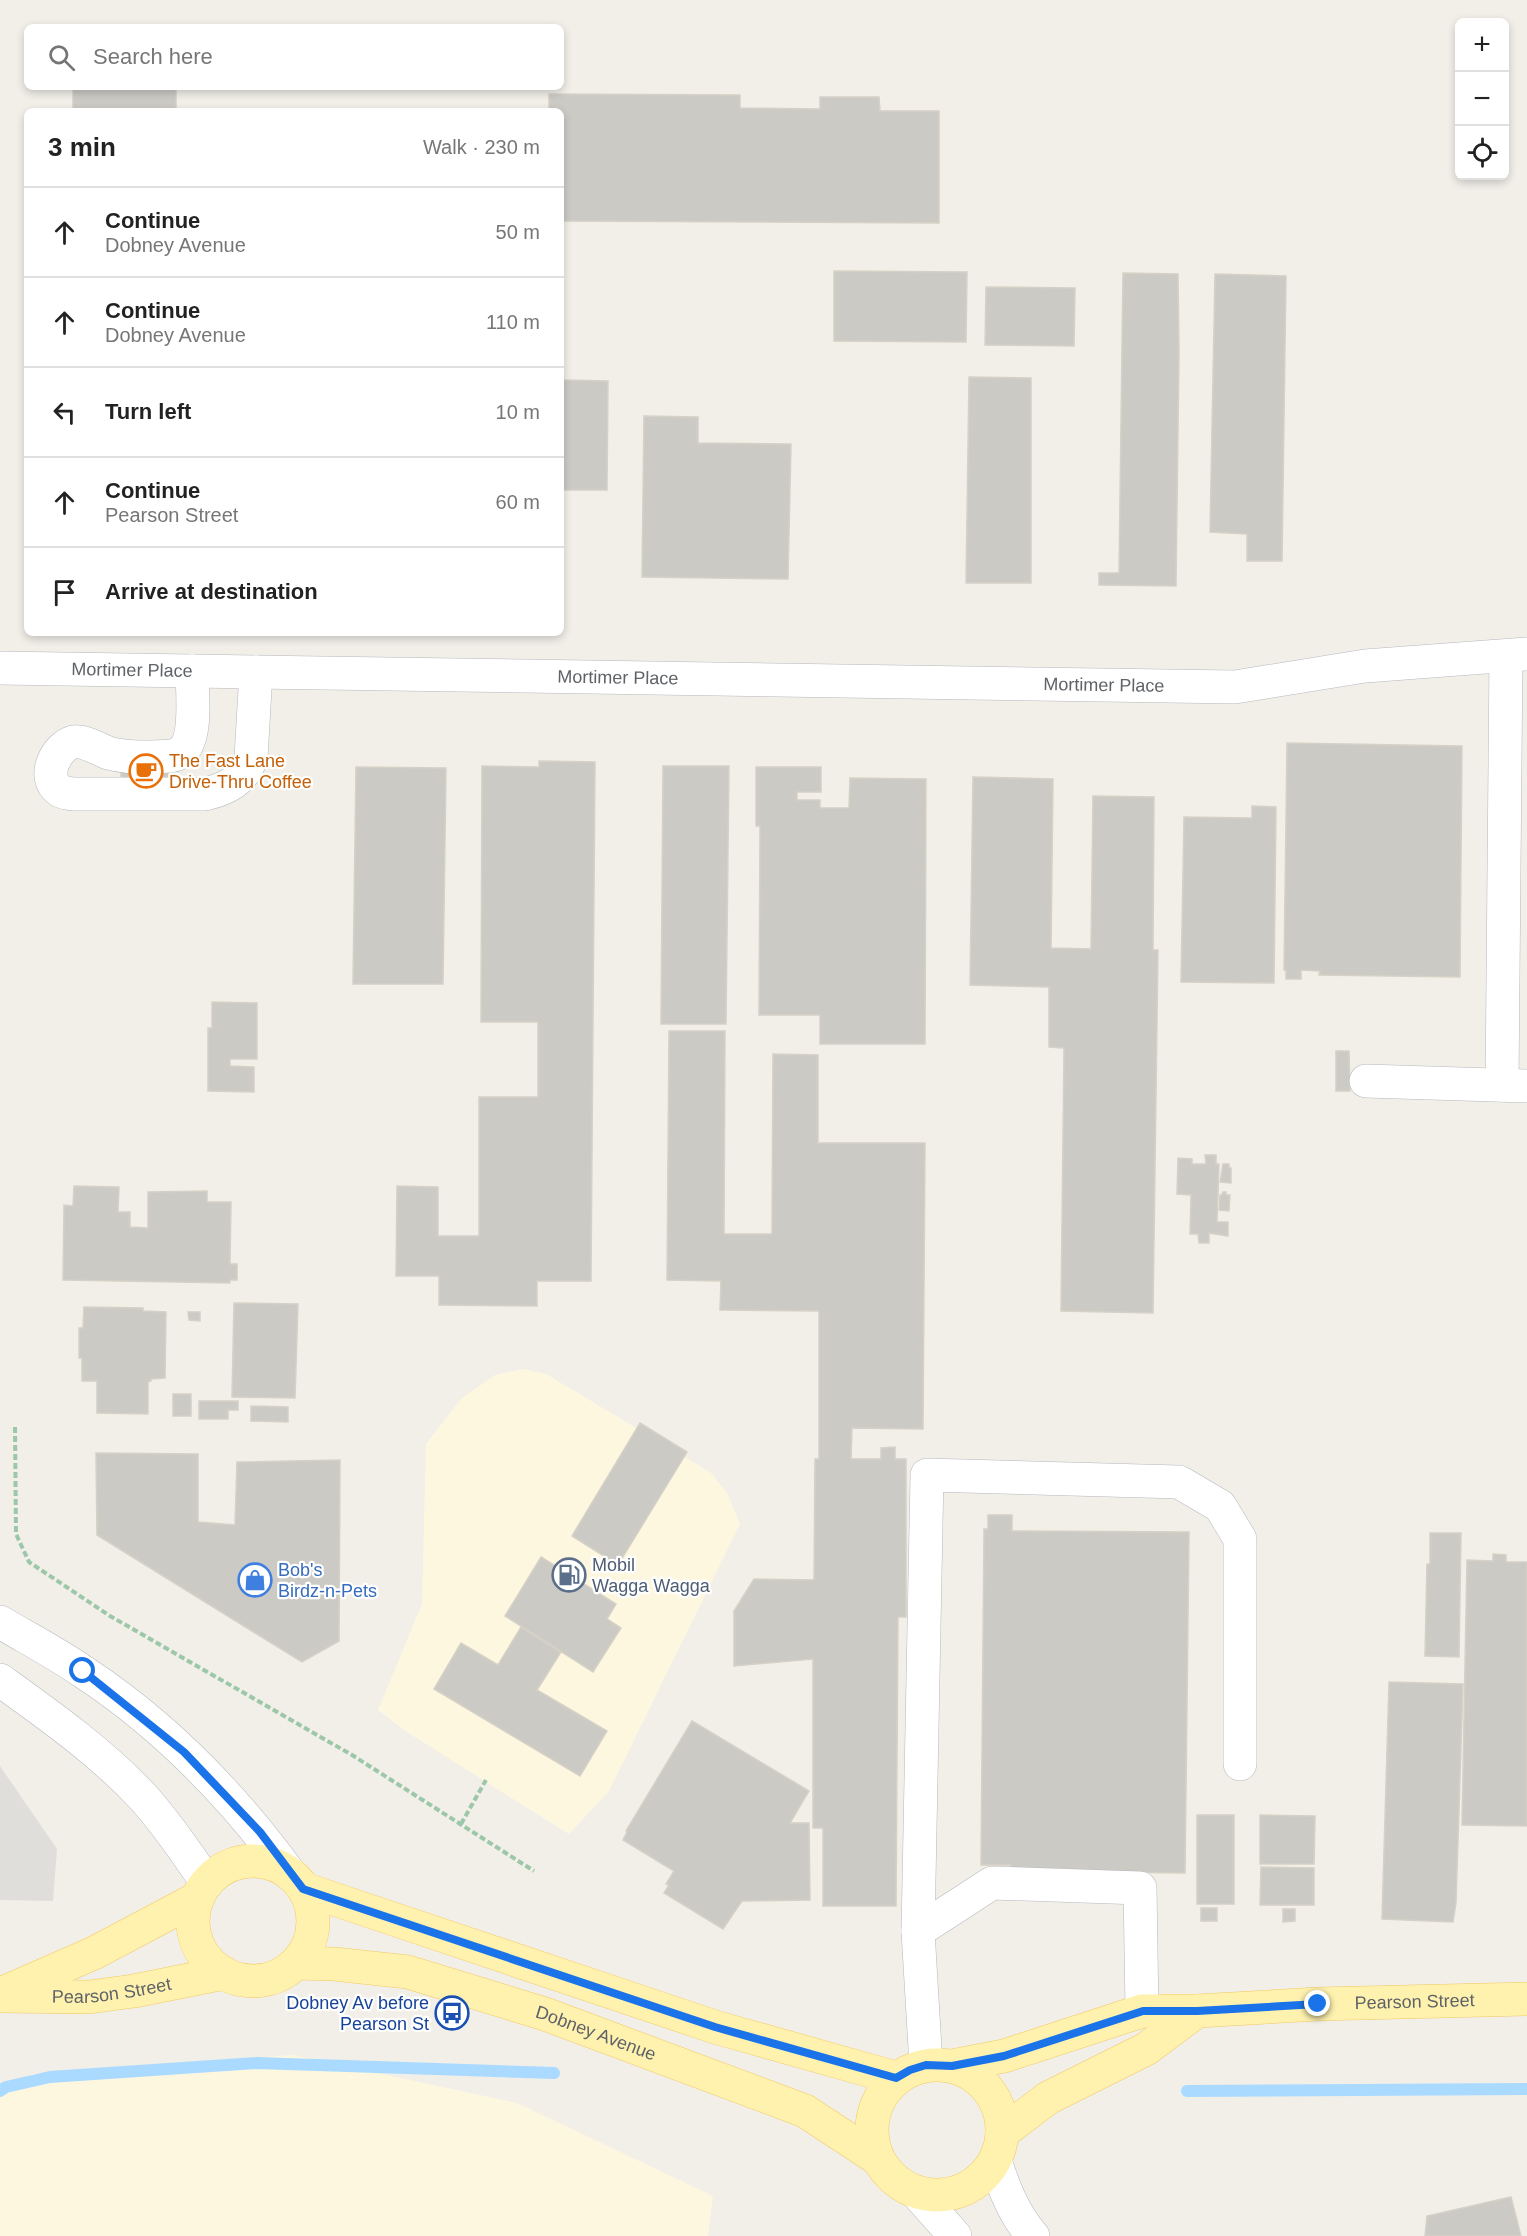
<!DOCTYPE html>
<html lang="en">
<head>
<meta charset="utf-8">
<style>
  :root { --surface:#fff; --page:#f6f6f6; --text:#222; --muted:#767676; --line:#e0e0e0 }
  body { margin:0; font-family:Helvetica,sans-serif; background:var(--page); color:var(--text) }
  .controls { position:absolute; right:18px; top:18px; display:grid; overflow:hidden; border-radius:9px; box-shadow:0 3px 9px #0003 }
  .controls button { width:54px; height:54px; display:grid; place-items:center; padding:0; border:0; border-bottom:2px solid var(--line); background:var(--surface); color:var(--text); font:30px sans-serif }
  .stop { position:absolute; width:18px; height:18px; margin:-14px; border:4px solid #1a73e8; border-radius:50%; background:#fff }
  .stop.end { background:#1a73e8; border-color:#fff; box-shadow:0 2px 6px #0008 }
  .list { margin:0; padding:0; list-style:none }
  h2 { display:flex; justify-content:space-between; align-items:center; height:78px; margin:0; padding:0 24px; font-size:26px }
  h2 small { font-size:20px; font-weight:400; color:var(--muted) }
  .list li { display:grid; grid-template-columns:39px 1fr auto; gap:18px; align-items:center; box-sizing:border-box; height:90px; padding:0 24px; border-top:2px solid var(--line) }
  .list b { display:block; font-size:22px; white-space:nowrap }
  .list p { margin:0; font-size:20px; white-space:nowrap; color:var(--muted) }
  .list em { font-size:20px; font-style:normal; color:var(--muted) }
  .icon { flex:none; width:33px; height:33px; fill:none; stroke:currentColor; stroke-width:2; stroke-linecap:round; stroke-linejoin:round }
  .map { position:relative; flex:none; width:1527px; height:2236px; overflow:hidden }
  .search { position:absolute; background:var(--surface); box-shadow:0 3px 9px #0003; left:24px; top:24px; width:540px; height:66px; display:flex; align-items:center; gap:15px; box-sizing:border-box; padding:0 21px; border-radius:9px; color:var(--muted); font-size:22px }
  .panel { position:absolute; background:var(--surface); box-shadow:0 3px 9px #0003; left:24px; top:108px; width:540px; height:528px; border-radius:9px }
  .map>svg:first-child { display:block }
</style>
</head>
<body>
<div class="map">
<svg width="1527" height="2236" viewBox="0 0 1527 2236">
  <rect width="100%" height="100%" fill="#f1efe8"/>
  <g fill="#fef7e0">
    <polygon points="523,1369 546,1374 711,1473 727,1493 740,1524 609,1791 569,1834 410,1734 378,1710 422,1604 426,1444 461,1399 495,1375"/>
    <polygon points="293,2055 517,2103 713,2196 708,2236 0,2236 0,2097 31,2074"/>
  </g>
  <polygon fill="#e0deda" points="0,1766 57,1849 53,1901 0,1900"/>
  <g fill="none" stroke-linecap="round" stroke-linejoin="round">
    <g stroke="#aadaff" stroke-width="12">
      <polyline points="0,2091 6,2087 50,2077 257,2063 554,2073"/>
      <polyline points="1187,2091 1527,2089"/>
    </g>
  </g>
  <g fill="#cccac5" stroke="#d6d1c6" stroke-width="1.5">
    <rect x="73" y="87" width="103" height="24"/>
    <polygon points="549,94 740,95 740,108 820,109 820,97 879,97 880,111 939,111 939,223 561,221 561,111 549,111"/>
    <polygon points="834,271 967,272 966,342 834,341"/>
    <polygon points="1123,273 1178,274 1179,352 1176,586 1099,585 1099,573 1119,573"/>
    <polygon points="1215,274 1286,276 1282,561 1247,561 1247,534 1210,532"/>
    <polygon points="986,287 1075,288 1074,346 985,345"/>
    <polygon points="969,377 1031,378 1031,583 966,583"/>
    <polygon points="561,380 608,381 607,490 561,490"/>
    <polygon points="644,416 698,417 698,443 791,444 788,579 642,577"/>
    <polygon points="1287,743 1462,746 1460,977 1319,975 1320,971 1301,970 1301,979 1286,979 1286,970 1284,970"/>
    <polygon points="539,761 595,762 591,1281 537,1281 537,1306 439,1305 439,1276 396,1276 397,1186 438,1187 438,1236 479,1236 479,1097 538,1097 538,1022 481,1022 482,766 539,767"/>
    <polygon points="121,765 171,765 170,787 121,787"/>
    <polygon points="663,766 729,766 726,1024 661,1024"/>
    <polygon points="356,767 446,768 443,984 353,984"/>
    <polygon points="756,767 821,767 821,792 797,792 797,800 820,800 820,808 849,808 850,778 926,779 925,1044 820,1044 820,1015 759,1015 760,826 756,826"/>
    <polygon points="973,777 1053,779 1051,948 1091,949 1093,796 1154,797 1153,950 1158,950 1153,1313 1061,1311 1064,1048 1049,1047 1049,987 970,985"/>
    <polygon points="1252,806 1276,807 1274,983 1181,982 1184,817 1252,818"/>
    <polygon points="212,1002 257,1003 257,1059 230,1059 230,1066 254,1067 254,1092 208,1091 208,1028 212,1028"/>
    <polygon points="669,1031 725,1031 724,1234 772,1234 773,1054 818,1055 818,1143 925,1143 923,1429 852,1428 851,1459 881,1459 881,1448 895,1447 895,1459 906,1459 906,1617 898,1617 896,1906 823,1906 823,1828 813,1828 813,1659 734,1666 734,1611 754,1579 814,1580 815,1459 819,1459 819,1311 720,1310 721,1281 667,1280"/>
    <polygon points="1336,1051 1349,1051 1350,1091 1336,1091"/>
    <polygon points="1205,1155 1216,1155 1216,1164 1219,1164 1217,1222 1228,1222 1228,1236 1209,1233 1209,1243 1199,1243 1198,1234 1190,1234 1191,1195 1177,1194 1178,1158 1192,1159 1192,1164 1206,1164"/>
    <polygon points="1223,1164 1229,1164 1229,1168 1231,1168 1231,1183 1220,1182"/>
    <polygon points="74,1186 119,1187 118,1212 130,1212 130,1227 148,1228 148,1192 207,1191 207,1202 231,1202 230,1264 237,1264 237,1280 230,1280 230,1283 63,1280 64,1205 73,1206"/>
    <polygon points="1223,1192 1226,1192 1226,1195 1230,1195 1229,1211 1219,1210 1220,1195 1222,1195"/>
    <polygon points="234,1303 298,1304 295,1398 232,1397"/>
    <polygon points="84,1307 143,1308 143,1311 166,1312 165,1378 151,1379 151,1381 148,1382 148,1414 97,1413 97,1381 82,1381 82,1358 79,1358 79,1328 83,1328"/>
    <polygon points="188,1312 200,1312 200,1321 189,1320"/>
    <rect x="173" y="1394" width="18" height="22"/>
    <polygon points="199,1401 238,1401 238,1410 228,1410 228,1419 199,1419"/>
    <polygon points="251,1406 288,1407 288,1422 251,1421"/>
    <polygon points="640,1423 687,1452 618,1565 572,1536"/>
    <polygon points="96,1453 198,1454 198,1522 235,1525 237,1462 340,1460 339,1641 302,1662 97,1535"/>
    <polygon points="988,1515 1012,1515 1012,1531 1189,1532 1185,1873 1011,1871 1011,1865 981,1865 984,1529 988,1529"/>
    <polygon points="1430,1533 1461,1533 1459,1657 1425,1656 1427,1564 1430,1564"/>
    <polygon points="1493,1554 1506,1555 1506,1562 1527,1562 1527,1826 1462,1825 1467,1560 1493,1561"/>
    <polygon points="541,1557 616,1604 607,1619 621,1628 593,1672 505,1616"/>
    <polygon points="521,1627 561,1652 537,1690 607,1731 580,1776 434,1689 461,1643 498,1665"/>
    <polygon points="1389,1682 1463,1684 1456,1903 1453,1922 1382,1919"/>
    <polygon points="692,1721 809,1791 790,1823 809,1823 810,1900 742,1901 723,1929 664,1893 669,1885 666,1884 674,1871 623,1840 627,1832 626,1831"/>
    <rect x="1197" y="1815" width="37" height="89"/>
    <polygon points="1260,1815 1315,1816 1314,1864 1260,1864"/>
    <polygon points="1261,1867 1314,1868 1314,1905 1260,1905"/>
    <rect x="1201" y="1908" width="16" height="13"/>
    <polygon points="1283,1909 1295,1909 1295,1921 1283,1922"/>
    <polygon points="1511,2197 1521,2236 1425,2236 1427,2216"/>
  </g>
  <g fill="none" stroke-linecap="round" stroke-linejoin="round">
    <g stroke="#b5b8bc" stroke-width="34">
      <g id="minor">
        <path id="s1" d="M0,668L1235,687L1365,666L1527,654"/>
        <path d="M192,671C192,690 198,739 181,752C173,758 159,756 150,757C135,757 122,757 108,753C99,749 83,740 73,742C56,747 41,777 59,790C63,793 68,793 72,794H205C227,789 244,780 251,758L256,672"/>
        <polyline points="1366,1081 1527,1086"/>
        <polyline points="1502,1085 1506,656"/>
        <path d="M0,1622C27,1638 56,1653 82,1671C163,1724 233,1796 290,1874"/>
        <path d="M0,1680C50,1716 101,1752 143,1797C167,1824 187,1853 207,1883"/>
        <polyline points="918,1931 992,1883 1140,1888 1142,2011"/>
        <polyline points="926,2065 918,1931 927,1475 1179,1482 1220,1506 1240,1539 1240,1764"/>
        <path d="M995,2161C1004,2188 1014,2215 1033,2236"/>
        <polyline points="916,2192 955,2236"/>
      </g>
    </g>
    <g stroke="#f2c960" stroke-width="34">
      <g id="major">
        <circle cx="253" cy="1921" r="60"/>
        <polyline points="304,1889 715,2027 896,2078"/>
        <path id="s2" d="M296,1963L334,1964L408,1972L545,2014L805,2111L878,2159"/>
        <polyline points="7,1991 94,1953 198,1898"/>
        <path id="s3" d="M0,1996L89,1997L134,1991L224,1973"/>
        <circle cx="937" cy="2130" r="65"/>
        <path id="s4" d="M952,2066L1004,2056L1142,2011H1197L1318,2004L1527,1999"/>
        <polyline points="1002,2133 1048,2098 1146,2049 1197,2011"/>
      </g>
    </g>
    <g stroke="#9cc7a9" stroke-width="4" stroke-dasharray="6 3" stroke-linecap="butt">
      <polyline points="15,1427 16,1534 29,1562 110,1616 352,1755 534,1871"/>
      <polyline points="461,1824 486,1780"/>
    </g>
    <use href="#minor" stroke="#fff" stroke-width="33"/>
    <use href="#major" stroke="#fff2af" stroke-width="33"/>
  </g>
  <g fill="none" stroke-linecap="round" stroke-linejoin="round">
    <polyline stroke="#1a73e8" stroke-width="8" points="83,1671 184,1752 260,1832 303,1889 715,2027 896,2078 910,2070 926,2065 952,2066 1004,2056 1143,2011 1197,2011 1318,2004"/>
  </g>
  <defs>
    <g id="cafe-ring" transform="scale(1.725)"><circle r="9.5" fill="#fff" stroke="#e8710a" stroke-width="1.5"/><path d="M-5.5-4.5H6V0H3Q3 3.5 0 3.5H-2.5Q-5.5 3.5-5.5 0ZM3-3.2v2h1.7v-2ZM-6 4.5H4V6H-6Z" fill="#e8710a"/></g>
    <g id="fuel-ring" transform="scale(1.725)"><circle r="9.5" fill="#fff" stroke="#5c6f8a" stroke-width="1.5"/><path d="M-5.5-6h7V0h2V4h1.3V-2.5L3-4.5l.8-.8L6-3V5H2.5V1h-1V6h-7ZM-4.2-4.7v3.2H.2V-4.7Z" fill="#5c6f8a"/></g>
    <g id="shop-ring" transform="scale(1.725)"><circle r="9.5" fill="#fff" stroke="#3f7fe0" stroke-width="1.5"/><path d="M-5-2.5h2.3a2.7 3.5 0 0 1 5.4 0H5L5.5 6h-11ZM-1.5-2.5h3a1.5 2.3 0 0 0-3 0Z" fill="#3f7fe0"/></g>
    <g id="bus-ring" transform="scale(1.725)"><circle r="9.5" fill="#fff" stroke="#1a4fb4" stroke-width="1.5"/><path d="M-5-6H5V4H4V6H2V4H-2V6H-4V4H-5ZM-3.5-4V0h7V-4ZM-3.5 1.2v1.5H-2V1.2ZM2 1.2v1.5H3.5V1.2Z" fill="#1a4fb4"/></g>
  </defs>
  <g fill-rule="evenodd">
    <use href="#cafe-ring" x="146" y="771"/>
    <use href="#fuel-ring" x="569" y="1575"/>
    <use href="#shop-ring" x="255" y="1580"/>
    <use href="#bus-ring" x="452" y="2013"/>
  </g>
  <g text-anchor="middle" stroke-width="4.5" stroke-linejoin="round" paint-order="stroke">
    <g font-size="18" fill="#5f6368" stroke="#fff">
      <text dy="6" stroke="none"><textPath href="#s1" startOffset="132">Mortimer Place</textPath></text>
      <text dy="6" stroke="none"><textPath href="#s1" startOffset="618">Mortimer Place</textPath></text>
      <text dy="6" stroke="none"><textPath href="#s1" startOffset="1104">Mortimer Place</textPath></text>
      <text dy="6" stroke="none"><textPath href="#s3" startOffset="112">Pearson Street</textPath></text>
      <text dy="6" stroke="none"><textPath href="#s4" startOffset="471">Pearson Street</textPath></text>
      <text dy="6" stroke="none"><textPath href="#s2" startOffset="310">Dobney Avenue</textPath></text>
    </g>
    <g font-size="18" fill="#c56008" stroke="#fff" text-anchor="start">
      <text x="169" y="767">The Fast Lane<tspan x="169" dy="21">Drive-Thru Coffee</tspan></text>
    </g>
    <g font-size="18" fill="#4e5e75" stroke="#fff" text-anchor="start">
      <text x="592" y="1571">Mobil<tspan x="592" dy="21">Wagga Wagga</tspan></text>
    </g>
    <g font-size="18" fill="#366cbe" stroke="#fff" text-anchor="start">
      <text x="278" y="1576">Bob's<tspan x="278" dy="21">Birdz-n-Pets</tspan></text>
    </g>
    <g font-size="18" fill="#164399" stroke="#fff" text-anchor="end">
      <text x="429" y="2009">Dobney Av before<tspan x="429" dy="21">Pearson St</tspan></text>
    </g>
  </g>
</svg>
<div class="controls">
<button>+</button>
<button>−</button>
<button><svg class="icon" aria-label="locate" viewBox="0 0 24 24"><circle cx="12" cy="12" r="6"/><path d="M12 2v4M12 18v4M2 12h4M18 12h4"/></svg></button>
</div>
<div class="stop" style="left:83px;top:1671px"></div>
<div class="stop end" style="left:1318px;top:2004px"></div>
<div class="search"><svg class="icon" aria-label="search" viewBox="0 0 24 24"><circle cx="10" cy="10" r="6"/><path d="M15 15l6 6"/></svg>Search here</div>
<section class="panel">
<h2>3 min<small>Walk · 230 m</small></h2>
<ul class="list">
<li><svg class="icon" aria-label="ahead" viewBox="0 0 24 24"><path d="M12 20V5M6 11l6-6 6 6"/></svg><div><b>Continue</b><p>Dobney Avenue</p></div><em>50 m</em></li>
<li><svg class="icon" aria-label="ahead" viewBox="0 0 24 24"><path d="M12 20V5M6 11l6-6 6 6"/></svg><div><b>Continue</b><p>Dobney Avenue</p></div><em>110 m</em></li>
<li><svg class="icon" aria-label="left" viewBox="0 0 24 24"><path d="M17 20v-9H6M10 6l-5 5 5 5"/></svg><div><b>Turn left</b></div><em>10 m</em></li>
<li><svg class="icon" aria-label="ahead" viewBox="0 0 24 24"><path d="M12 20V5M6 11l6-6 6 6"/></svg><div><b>Continue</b><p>Pearson Street</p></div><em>60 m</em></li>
<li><svg class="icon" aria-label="arrive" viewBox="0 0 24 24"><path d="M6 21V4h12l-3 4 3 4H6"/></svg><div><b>Arrive at destination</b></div></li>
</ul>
</section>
</div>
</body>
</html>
